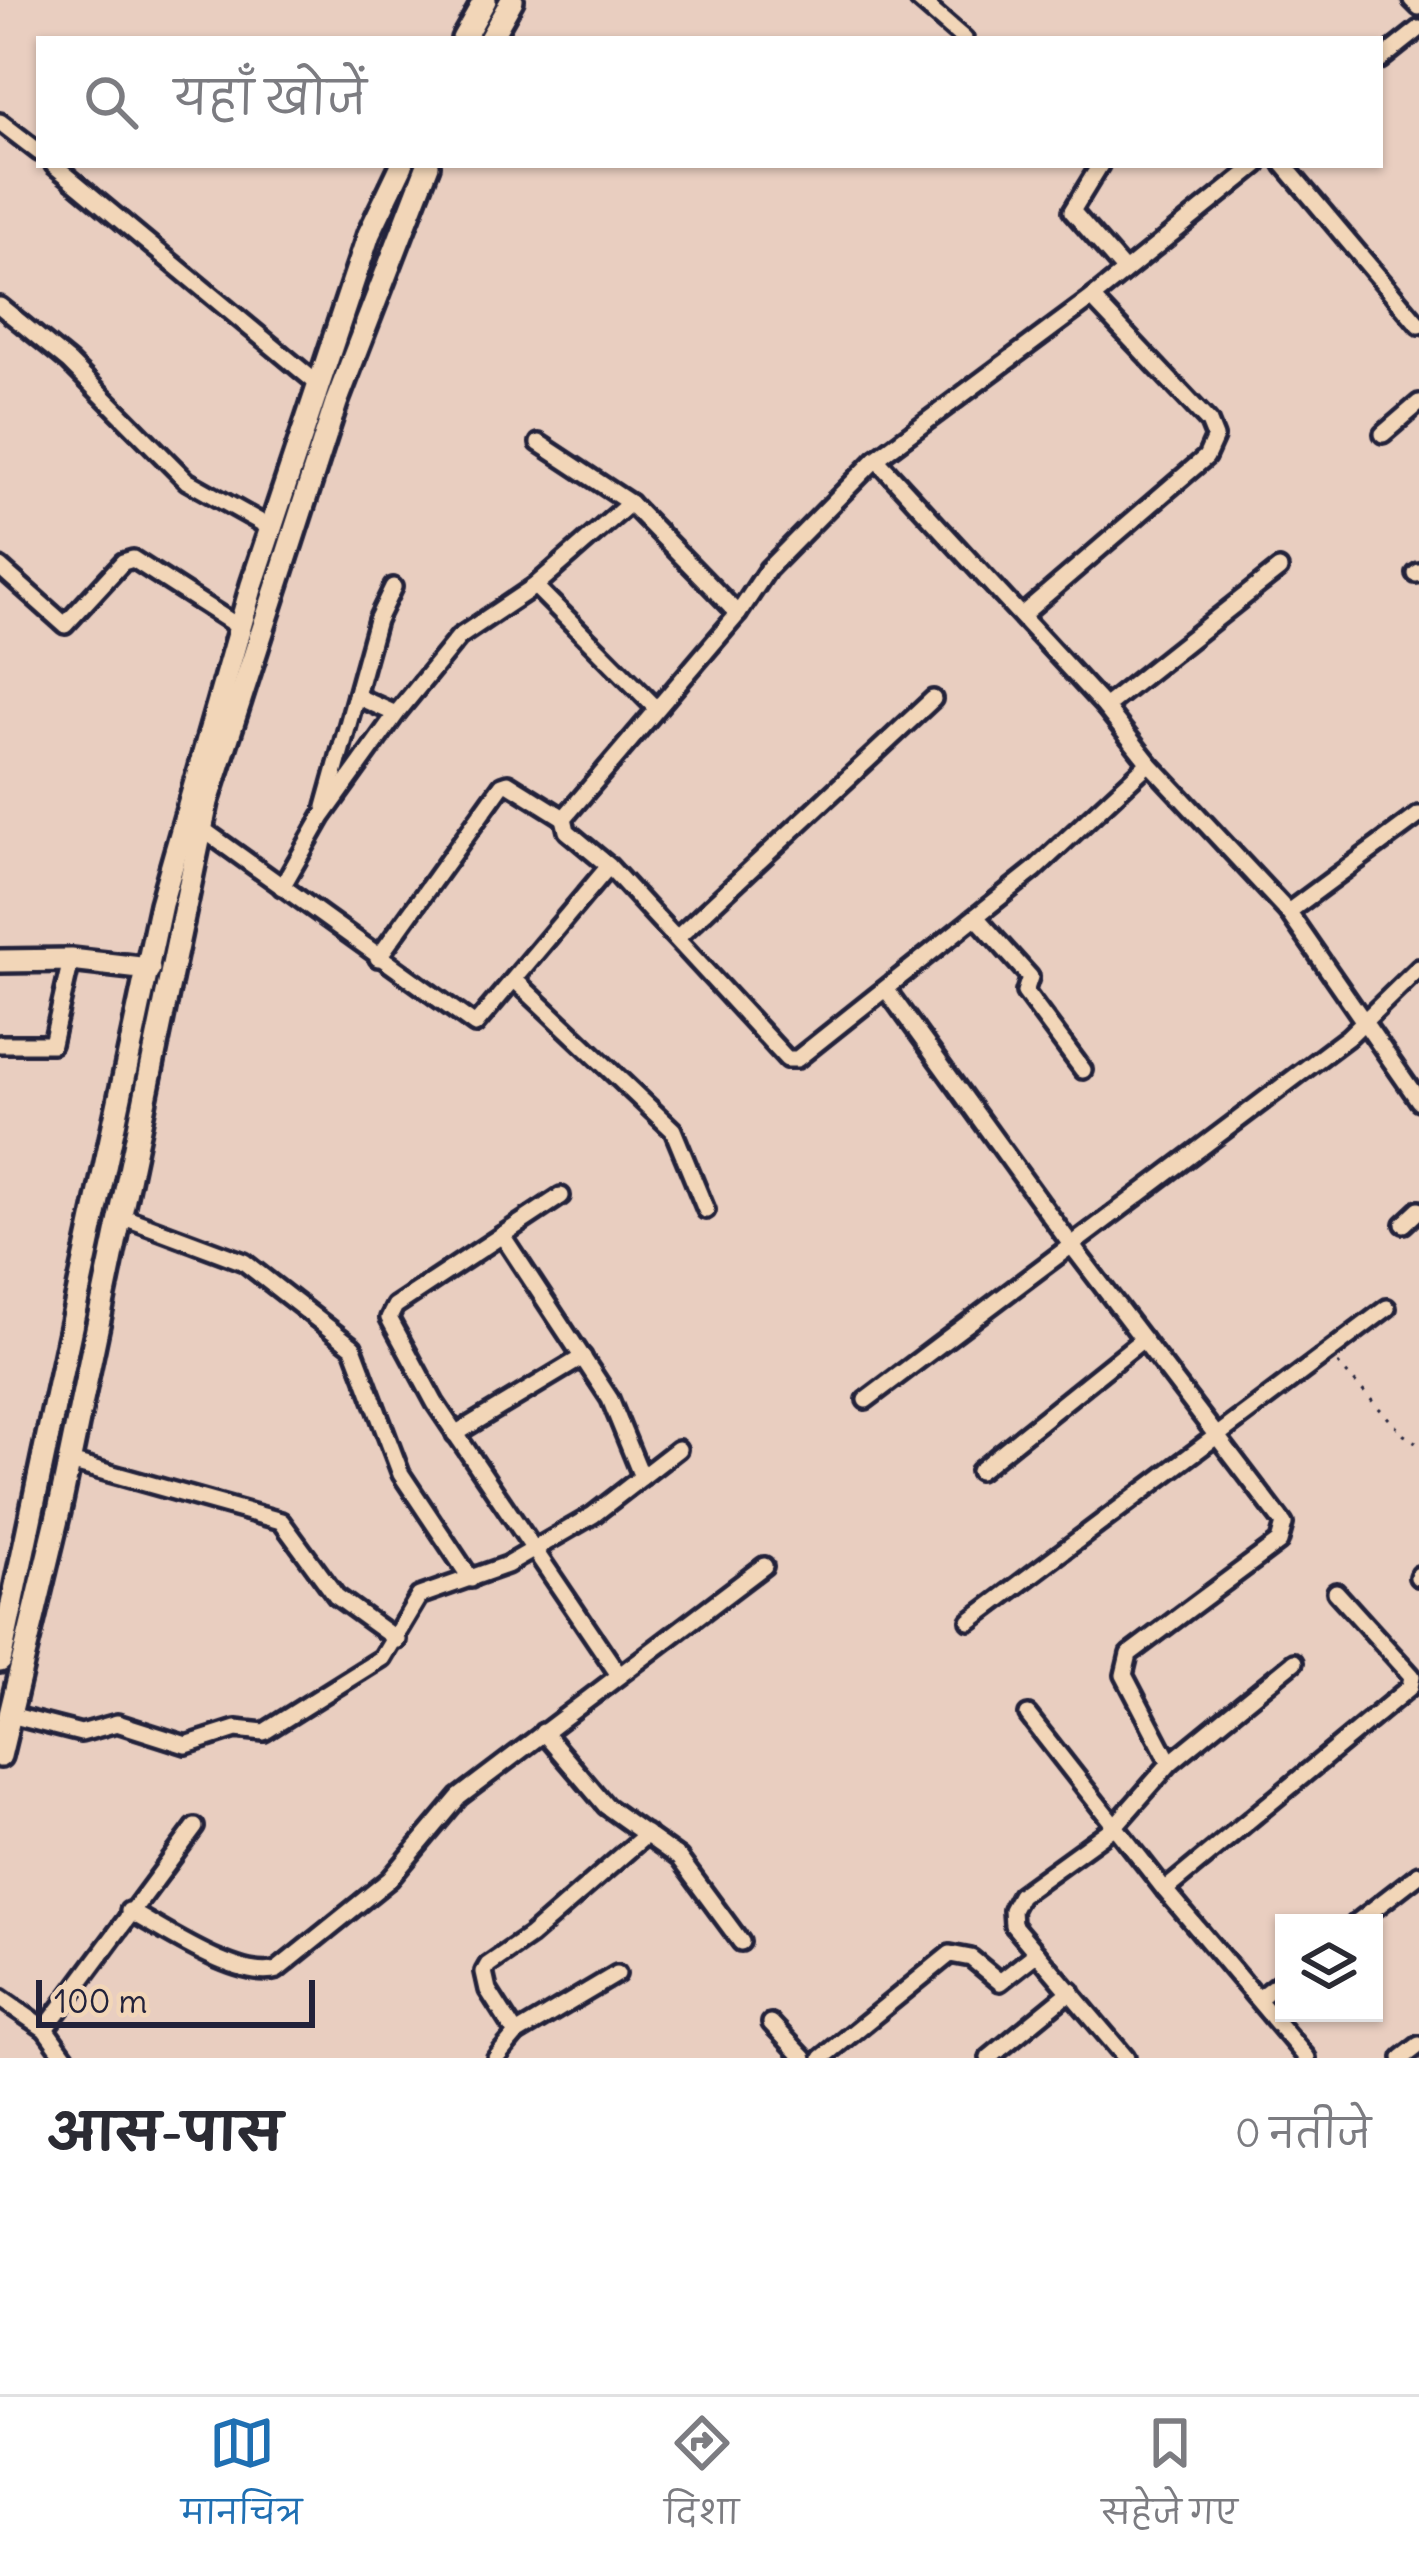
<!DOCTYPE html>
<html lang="hi">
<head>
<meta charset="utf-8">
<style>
  :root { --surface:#fff; --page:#f7f7f7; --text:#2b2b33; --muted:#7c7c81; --line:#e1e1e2; --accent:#1f6fb2 }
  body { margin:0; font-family:Delius,"Playpen Sans Deva",sans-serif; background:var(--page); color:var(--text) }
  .controls { position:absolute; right:36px; bottom:36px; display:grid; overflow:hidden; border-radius:0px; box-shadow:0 3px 9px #0004 }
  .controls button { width:108px; height:108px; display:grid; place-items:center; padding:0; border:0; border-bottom:3px solid var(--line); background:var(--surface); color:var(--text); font:60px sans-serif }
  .scale { position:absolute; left:36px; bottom:30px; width:279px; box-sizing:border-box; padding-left:12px; border:6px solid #22223b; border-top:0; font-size:33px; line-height:42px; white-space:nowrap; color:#22223b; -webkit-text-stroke:9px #f2d6b8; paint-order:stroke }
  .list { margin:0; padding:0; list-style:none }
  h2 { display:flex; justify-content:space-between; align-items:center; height:156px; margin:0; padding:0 48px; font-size:51px }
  h2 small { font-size:39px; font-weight:400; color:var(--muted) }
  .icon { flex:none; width:66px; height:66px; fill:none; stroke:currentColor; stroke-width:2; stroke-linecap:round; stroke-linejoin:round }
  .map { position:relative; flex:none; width:1419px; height:2058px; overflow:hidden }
  .search { position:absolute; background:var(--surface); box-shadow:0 3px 9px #0004; left:36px; right:36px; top:36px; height:132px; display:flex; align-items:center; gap:30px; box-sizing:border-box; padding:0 42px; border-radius:0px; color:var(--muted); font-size:45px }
  .sheet { height:336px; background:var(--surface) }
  nav { display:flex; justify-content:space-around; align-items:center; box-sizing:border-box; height:168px; border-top:3px solid var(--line); background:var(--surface); font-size:33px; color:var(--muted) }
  nav a { display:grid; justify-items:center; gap:6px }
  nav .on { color:var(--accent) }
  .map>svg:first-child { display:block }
</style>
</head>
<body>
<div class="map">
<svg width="1419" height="2058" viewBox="0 0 1419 2058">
  <rect width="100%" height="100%" fill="#e9cec0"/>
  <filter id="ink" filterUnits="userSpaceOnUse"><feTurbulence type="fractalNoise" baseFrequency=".00833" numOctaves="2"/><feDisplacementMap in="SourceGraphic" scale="24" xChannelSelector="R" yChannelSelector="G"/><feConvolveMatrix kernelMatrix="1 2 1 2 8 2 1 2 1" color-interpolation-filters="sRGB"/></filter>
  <g filter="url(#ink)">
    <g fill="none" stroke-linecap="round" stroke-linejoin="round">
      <g stroke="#22223b" stroke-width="24">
        <g id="street">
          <polyline points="919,0 964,39"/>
          <polyline points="1412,0 1419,7"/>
          <polyline points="1380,60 1419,29"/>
          <polyline points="0,122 39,152"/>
          <polyline points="54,165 319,385"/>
          <polyline points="1100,165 1072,211 1123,269"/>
          <polyline points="1284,165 1419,325"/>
          <polyline points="1092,298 1257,165"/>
          <polyline points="0,306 69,362 187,481 271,528"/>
          <polyline points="1383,434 1419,403"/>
          <polyline points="539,443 630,503 738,614"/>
          <polyline points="876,459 1092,298 1209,422 1215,437 1206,457 1022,615"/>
          <polyline points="0,567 65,625 123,562 133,559 239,627"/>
          <polyline points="1416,574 1419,572"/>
          <polyline points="535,586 656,708"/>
          <polyline points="1105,707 1279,569"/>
          <polyline points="396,714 459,637 535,586 630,503"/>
          <polyline points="1149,763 1288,912 1419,1101"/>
          <polyline points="325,807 377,620 393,587"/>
          <polyline points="201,828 475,1025 609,866 787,1059 797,1059 1034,870 1149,763 1105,707 876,459 768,569 738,614 564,818 567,831 609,866"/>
          <polyline points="282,887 322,817 396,714 356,696"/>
          <polyline points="1288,912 1419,815"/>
          <polyline points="977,918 1030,977 1025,992 1083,1070"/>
          <polyline points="679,936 933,699"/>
          <polyline points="378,958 502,785 508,783 564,818"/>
          <polyline points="516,981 673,1130 706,1210"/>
          <polyline points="886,989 1072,1246 1284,1524 1279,1542 1129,1654 1124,1675 1170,1763 1114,1827 1020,1895 1012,1910 1013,1925 1126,2058"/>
          <polyline points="0,1044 52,1044 71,960"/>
          <polyline points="561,1196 395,1306 389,1318 435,1403 619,1675"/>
          <polyline points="121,1216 244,1262 353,1347 401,1474 471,1579"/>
          <polyline points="1404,1224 1419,1210"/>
          <polyline points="502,1235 610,1399 642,1477"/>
          <polyline points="866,1400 1348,1037 1419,968"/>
          <polyline points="455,1434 583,1357"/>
          <polyline points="70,1462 281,1521 336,1596 397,1640"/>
          <polyline points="979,1471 1143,1339"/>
          <polyline points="1418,1577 1419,1575"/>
          <polyline points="970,1621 1387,1308"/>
          <polyline points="10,1715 81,1733 117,1723 186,1745 236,1729 264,1732 382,1658 419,1596 507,1565 593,1515 678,1449"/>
          <polyline points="1028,1715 1165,1890 1307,2058"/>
          <polyline points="543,1732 606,1806 679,1858 741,1942"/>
          <polyline points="1170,1763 1294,1662"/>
          <polyline points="1165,1890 1410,1687 1412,1676 1336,1592"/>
          <path d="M129,1911C163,1929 240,1982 277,1970L390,1879L459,1797L764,1566"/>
          <polyline points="1356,1923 1419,1874"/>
          <polyline points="0,1998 45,2029 66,2058"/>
          <polyline points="1259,1998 1284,1979"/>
          <polyline points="771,2023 804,2058"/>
          <polyline points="45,2029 195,1827"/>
          <polyline points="516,2034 617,1974"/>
          <polyline points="496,2058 516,2034 488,1990 484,1972 488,1965 530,1936 647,1834"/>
          <polyline points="822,2058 950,1954 971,1958 1000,1982 1037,1953"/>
          <polyline points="989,2058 1071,1991"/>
          <polyline points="1402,2058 1419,2045"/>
        </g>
      </g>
      <g stroke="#22223b" stroke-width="30">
        <g id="secondary">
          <polyline points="463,39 485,0"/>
          <polyline points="490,39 512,0"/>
          <polyline points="0,961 71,960 149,969"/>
          <polyline points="0,1661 161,904 252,585 369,234 402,165"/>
          <polyline points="0,1756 59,1511 207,802 336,403 428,165"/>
        </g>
      </g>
      <polyline stroke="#22223b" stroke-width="3" stroke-dasharray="3 9" stroke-linecap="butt" points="1338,1364 1404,1435 1419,1444"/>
      <use href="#street" stroke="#f2d6b8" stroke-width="15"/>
      <use href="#secondary" stroke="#f2d6b8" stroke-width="21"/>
    </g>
  </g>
</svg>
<div class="controls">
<button><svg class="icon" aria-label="layers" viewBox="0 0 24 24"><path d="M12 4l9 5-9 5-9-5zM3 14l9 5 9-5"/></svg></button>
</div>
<div class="scale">100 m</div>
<div class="search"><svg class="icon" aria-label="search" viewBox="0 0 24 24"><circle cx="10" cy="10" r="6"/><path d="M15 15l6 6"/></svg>यहाँ खोजें</div>
</div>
<section class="sheet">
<h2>आस-पास<small>0 नतीजे</small></h2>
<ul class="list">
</ul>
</section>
<nav>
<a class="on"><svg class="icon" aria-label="map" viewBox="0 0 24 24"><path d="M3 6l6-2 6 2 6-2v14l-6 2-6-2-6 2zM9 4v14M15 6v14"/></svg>मानचित्र</a>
<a><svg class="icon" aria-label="directions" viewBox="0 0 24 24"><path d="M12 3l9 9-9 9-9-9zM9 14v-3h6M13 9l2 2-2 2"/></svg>दिशा</a>
<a><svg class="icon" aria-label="saved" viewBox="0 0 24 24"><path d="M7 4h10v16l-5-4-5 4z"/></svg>सहेजे गए</a>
</nav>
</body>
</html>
